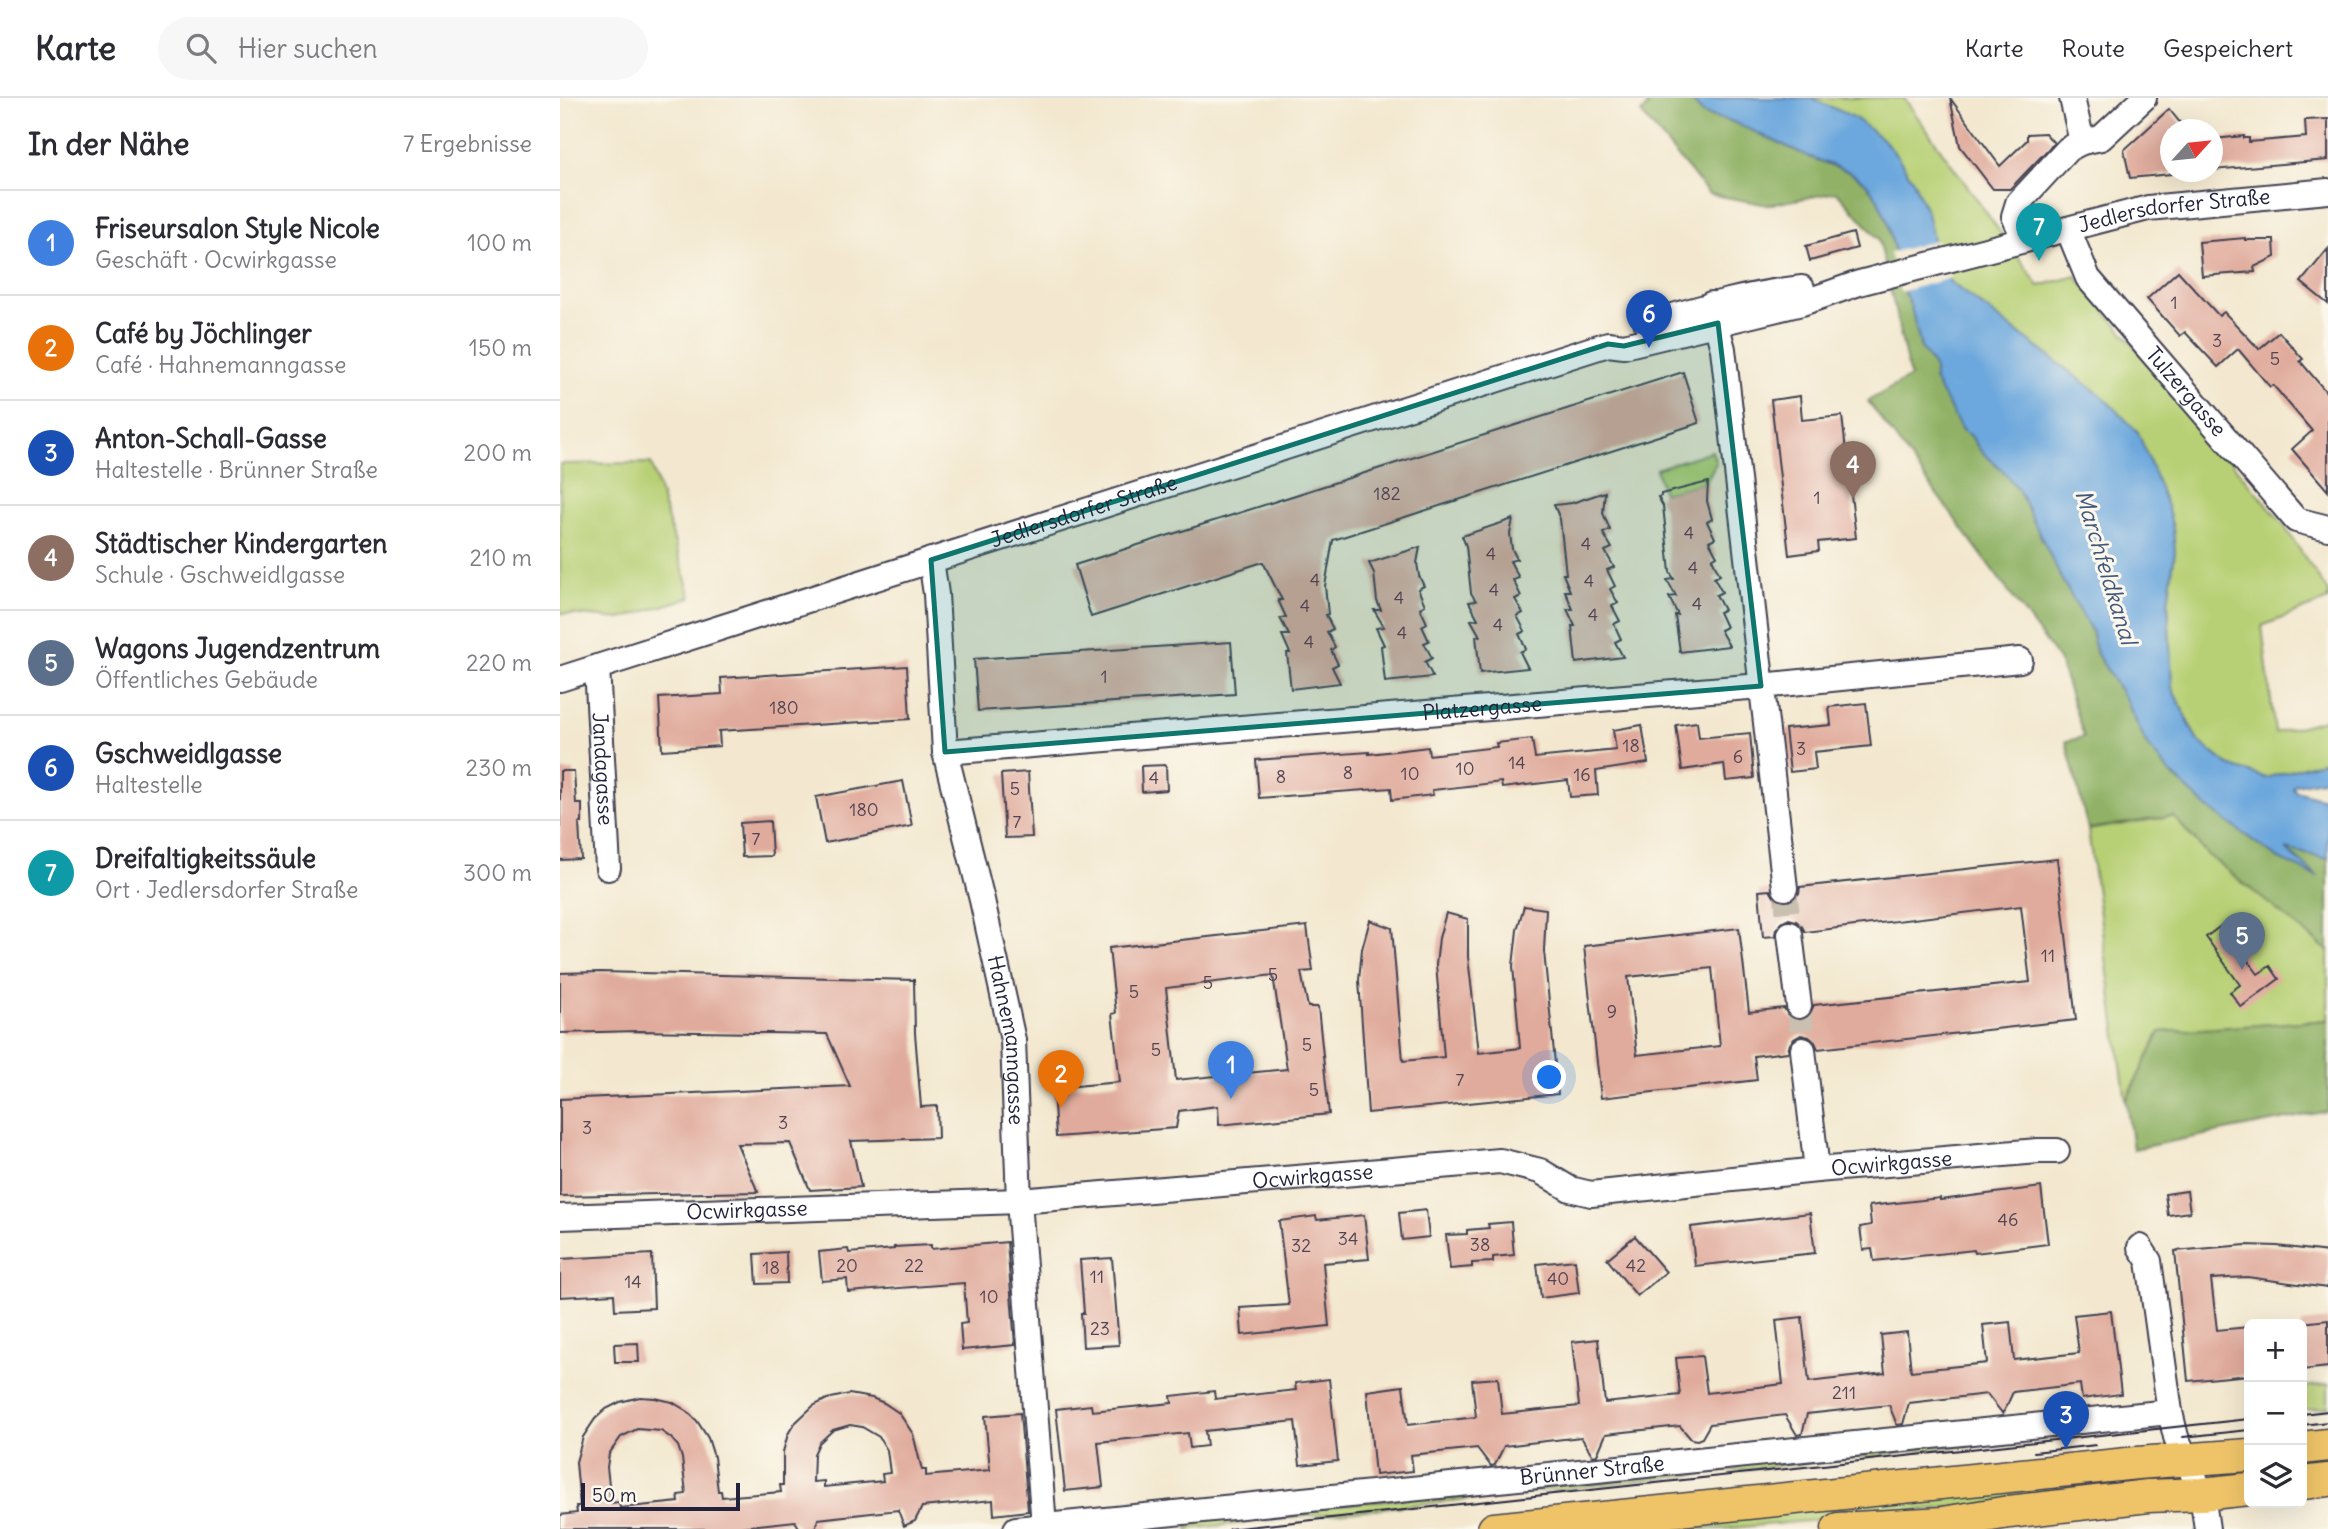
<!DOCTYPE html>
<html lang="de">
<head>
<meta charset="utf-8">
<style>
  :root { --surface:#fff; --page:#f7f7f7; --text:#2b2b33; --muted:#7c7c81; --line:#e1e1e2; --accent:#b45309 }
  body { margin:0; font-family:Delius,sans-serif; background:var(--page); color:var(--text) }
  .controls { position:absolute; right:21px; bottom:21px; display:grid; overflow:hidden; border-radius:10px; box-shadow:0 7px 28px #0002 }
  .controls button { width:63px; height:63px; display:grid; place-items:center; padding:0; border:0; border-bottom:2px solid var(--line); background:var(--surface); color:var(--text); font:35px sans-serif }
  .compass { position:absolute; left:1600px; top:21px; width:63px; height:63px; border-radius:50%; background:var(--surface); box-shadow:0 7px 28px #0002; rotate:63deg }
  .scale { position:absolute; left:21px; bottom:18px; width:159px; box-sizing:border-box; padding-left:7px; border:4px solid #22223b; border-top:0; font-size:19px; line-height:24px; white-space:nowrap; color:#22223b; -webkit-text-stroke:5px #fbf7ec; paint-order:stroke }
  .you { position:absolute; left:990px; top:980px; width:24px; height:24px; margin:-18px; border:5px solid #fff; border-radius:50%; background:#1a73e8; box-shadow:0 0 0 10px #1a73e833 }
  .badge { display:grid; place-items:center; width:46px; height:46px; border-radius:50%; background:var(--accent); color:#fff; font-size:23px; font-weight:700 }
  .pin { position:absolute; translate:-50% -58px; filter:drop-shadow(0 2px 4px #0008) }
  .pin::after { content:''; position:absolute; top:37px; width:24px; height:21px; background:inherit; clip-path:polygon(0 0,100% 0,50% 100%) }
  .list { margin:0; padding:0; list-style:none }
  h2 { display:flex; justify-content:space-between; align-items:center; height:91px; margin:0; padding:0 28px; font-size:30px }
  h2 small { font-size:23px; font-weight:400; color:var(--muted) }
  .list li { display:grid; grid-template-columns:46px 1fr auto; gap:21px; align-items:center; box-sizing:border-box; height:105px; padding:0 28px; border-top:2px solid var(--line) }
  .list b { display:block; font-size:26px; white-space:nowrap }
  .list p { margin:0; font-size:23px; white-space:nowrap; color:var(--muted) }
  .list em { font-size:23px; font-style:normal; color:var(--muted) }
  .icon { flex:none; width:38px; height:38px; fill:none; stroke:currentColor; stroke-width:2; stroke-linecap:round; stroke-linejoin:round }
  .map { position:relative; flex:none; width:1768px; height:1431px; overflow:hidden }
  header { display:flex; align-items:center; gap:42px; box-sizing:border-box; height:98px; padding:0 35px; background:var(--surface); border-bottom:2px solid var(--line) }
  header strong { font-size:33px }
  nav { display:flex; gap:38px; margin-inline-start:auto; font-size:24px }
  .search { width:490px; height:63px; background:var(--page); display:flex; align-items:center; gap:18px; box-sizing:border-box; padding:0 24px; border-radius:38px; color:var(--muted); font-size:26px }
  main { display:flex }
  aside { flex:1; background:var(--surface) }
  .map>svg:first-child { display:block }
</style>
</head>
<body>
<header>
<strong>Karte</strong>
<div class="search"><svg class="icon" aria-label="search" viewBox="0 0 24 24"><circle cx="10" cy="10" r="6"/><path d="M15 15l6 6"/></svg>Hier suchen</div>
<nav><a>Karte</a><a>Route</a><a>Gespeichert</a></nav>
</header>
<main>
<aside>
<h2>In der Nähe<small>7 Ergebnisse</small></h2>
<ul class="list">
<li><span class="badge" style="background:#3f7fe0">1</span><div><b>Friseursalon Style Nicole</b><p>Geschäft · Ocwirkgasse</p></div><em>100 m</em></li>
<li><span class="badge" style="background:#e8710a">2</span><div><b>Café by Jöchlinger</b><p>Café · Hahnemanngasse</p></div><em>150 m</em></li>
<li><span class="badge" style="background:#1a4fb4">3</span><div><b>Anton-Schall-Gasse</b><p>Haltestelle · Brünner Straße</p></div><em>200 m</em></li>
<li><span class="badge" style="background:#8d6e63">4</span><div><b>Städtischer Kindergarten</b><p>Schule · Gschweidlgasse</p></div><em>210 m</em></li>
<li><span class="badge" style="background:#5c6f8a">5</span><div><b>Wagons Jugendzentrum</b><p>Öffentliches Gebäude</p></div><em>220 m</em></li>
<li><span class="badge" style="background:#1a4fb4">6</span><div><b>Gschweidlgasse</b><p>Haltestelle</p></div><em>230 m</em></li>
<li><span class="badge" style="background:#0f9aa8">7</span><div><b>Dreifaltigkeitssäule</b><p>Ort · Jedlersdorfer Straße</p></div><em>300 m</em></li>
</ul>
</aside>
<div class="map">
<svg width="1768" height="1431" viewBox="0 0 1768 1431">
  <rect width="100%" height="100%" fill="#fbf7ec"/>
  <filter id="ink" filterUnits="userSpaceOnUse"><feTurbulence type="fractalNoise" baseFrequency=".0143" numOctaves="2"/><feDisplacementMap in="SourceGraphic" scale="14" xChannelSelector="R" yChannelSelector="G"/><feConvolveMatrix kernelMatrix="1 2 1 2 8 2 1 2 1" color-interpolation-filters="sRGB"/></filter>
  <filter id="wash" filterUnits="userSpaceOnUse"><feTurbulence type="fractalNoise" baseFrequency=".00686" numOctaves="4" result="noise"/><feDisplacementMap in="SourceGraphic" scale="28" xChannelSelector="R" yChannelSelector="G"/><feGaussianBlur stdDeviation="1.57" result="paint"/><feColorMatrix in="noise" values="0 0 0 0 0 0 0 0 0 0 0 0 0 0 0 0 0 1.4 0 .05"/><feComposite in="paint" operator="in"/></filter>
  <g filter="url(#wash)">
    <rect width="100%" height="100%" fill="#f3e8cf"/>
    <g fill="#b7d075" stroke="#6c7958" stroke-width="2">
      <polygon points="1251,0 1344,0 1479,188 1516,178 1720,422 1768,494 1768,502 1702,528 1715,635 1768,621 1768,662 1706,680 1668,667 1637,642 1612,590 1608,505 1615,453 1542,298 1390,184 1378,164 1367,115 1354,84 1271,9"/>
      <polygon points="1152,353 1156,365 1145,385 1103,395 1096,371"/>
      <polygon points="91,365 131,499 61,521 0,515 0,366"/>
      <polygon points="1613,718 1647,756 1768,852 1768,922 1600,934 1566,1003 1528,732"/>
      <polygon points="1768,1286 1768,1309 1742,1312 1742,1289"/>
      <polygon points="1448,1335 1449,1343 628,1431 627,1423"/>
      <polygon points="1562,1377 1564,1386 1431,1406 1160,1431 1030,1431"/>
    </g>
    <g fill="#91b266" stroke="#5a6a50" stroke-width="2">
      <polygon points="1082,0 1129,0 1144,16 1171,23 1250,59 1290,74 1306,84 1318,102 1327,122 1345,196 1351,209 1361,250 1374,269 1375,282 1402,332 1411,338 1420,352 1444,374 1458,391 1502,482 1531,532 1537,556 1566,602 1587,647 1612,677 1647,709 1717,760 1756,777 1724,750 1768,761 1768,853 1647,756 1613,718 1528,731 1506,643 1524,639 1499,562 1308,303 1350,279 1319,141 1277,94 1208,107 1149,96 1081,15 1088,8"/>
      <polygon points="1768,922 1768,1013 1573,1051 1566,1003 1600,934"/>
    </g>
    <polygon fill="#6ca7dd" stroke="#47648c" stroke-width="2" points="1129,0 1251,0 1294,19 1325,43 1338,59 1354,84 1367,115 1378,164 1390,184 1542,298 1578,334 1607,408 1613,430 1615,453 1608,505 1612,590 1637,642 1668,667 1706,680 1768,662 1768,681 1735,687 1733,690 1736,693 1768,702 1768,761 1726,751 1758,779 1717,760 1647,709 1612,677 1587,647 1566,602 1537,556 1531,532 1502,482 1458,391 1444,374 1420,352 1411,338 1402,332 1374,282 1374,269 1361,250 1351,209 1345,196 1327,122 1318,102 1306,85 1290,74 1250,59 1171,23 1144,16"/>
    <polygon fill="#f3e8cf" points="1376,142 1381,163 1391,180 1340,194 1330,155"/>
    <g id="blocks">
      <g fill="#e0ab9c" fill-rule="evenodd">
        <polygon points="1390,0 1440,68 1467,42 1467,36 1485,35 1494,45 1450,91 1433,91 1400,48"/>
        <polygon points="1609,11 1621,26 1615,32 1611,32 1611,76 1570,80 1564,52"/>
        <polygon points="1768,21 1768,62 1653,72 1653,41 1684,38 1684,40 1689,40 1689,44 1746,39 1745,22"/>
        <polygon points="1293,135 1297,150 1250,163 1246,148"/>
        <polygon points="1685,140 1685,142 1714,142 1715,159 1694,169 1695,174 1642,178 1639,144"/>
        <polygon points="1768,151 1768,206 1741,184"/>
        <polygon points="1618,173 1659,218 1664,214 1699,251 1719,234 1743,261 1740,263 1768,296 1768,393 1732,351 1752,333 1713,287 1710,289 1678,251 1658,269 1625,234 1620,238 1587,201"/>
        <polygon points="1123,274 1139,325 773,442 765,488 768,516 766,517 773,531 767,534 775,549 771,552 778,566 772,569 780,585 731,591 727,555 730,555 722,537 729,537 720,520 726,519 718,502 722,502 703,464 531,519 515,467"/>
        <polygon points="1240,298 1242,322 1282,318 1296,440 1258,444 1259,453 1229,457 1211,302"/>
        <polygon points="1148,384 1147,403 1152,421 1147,424 1155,440 1149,443 1157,458 1152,461 1160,477 1154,480 1162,494 1156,497 1164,512 1159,514 1166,529 1160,532 1169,548 1120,554 1115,517 1118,517 1109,499 1116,498 1107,482 1114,481 1110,474 1103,408 1098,399 1101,398 1101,396"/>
        <polygon points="1045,394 1043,415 1050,432 1043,435 1052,450 1045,453 1054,469 1047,472 1055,488 1050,491 1058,505 1052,508 1060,523 1054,526 1061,541 1055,544 1063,559 1016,565 1012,528 1015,528 1007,511 1013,511 1005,493 1010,493 1003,476 1006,476 1000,421 994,407 1012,405"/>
        <polygon points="953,421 950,436 952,451 957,461 950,463 959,480 953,482 961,498 955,501 963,515 957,518 965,533 959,536 966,551 960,554 968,570 920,575 916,538 920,538 911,522 918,521 909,504 916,503 911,495 906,448 902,438"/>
        <polygon points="860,449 857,465 859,478 864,488 858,491 865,507 860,510 867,525 862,528 869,543 864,545 872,560 865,564 873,579 825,584 821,548 824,547 816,530 824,529 814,512 821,512 817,503 814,475 809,465"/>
        <polygon points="671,544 675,596 418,613 414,561"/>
        <polygon points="347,568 350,621 159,633 160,648 102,652 99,600 162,596 161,580"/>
        <polygon points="1306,605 1311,648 1254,654 1256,671 1230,674 1225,631 1271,627 1269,609"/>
        <polygon points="1137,624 1139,640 1190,635 1194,680 1166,683 1164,666 1122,672 1116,627"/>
        <polygon points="1082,627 1088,665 1036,673 1038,697 1010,699 1008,682 942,690 941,684 872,692 873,697 832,702 831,690 699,700 696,662 809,654 809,656 868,649 869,657 937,649 936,645 972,641 975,660 1056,652 1053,632"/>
        <polygon points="606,667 607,692 582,694 581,668"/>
        <polygon points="0,673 14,673 16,706 22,706 22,725 19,725 21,761 0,762"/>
        <polygon points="468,674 472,739 445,740 441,676"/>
        <polygon points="343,683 352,728 265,745 256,699"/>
        <polygon points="210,723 212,758 182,759 180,725"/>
        <path d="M1497,761L1516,922L1258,951L1255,944L1249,939L1241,937L1234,941L1230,946L1228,954L1194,958L1197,982L1041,1000L1024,848L1179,830L1189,914L1224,910L1228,917L1234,922L1240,923L1248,919L1254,907L1470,884L1461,808L1245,834L1241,827L1236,823L1229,821L1221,825L1216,831L1215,838L1203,839L1199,793L1210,792L1214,799L1218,803L1226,805L1234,801L1239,795L1240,789ZM1152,870L1160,948L1077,957L1068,879Z"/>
        <polygon points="964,808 986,811 984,853 998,996 808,1015 799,882 802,851 810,822 832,830 843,963 884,959 876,867 879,840 886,815 908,821 908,859 919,955 960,950 953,868 957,832"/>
        <polygon points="1662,827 1698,876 1710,868 1719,881 1681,909 1670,894 1680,887 1646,839"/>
        <path d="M747,828L753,873L741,874L748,909H758L769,1016L659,1027L658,1008L619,1013L616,1030L496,1039L493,990L560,984L552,916L556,915L549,850ZM713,877L727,971L616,982L606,890Z"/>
        <polygon points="41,874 354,882 355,935 361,1009 377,1008 378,1040 291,1043 301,1089 250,1092 230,1045 177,1046 198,1094 0,1098 0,1001 290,988 267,936 78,933 0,935 0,875"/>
        <polygon points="1481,1089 1488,1146 1415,1155 1414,1152 1314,1163 1312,1151 1303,1152 1300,1129 1311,1127 1309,1108 1380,1100 1380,1102"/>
        <polygon points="1627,1093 1630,1114 1608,1117 1605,1096"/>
        <polygon points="866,1112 869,1139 842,1142 839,1115"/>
        <polygon points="1250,1115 1255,1155 1135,1168 1131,1129"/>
        <polygon points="804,1117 809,1161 763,1165 769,1228 682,1237 680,1210 729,1207 719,1123 756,1118 757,1122"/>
        <polygon points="951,1124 954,1157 933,1159 933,1164 912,1165 912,1169 890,1171 886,1137 907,1136 907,1132 929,1130 928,1126"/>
        <polygon points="1075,1138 1106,1174 1077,1198 1047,1161"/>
        <polygon points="447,1144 455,1247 402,1252 400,1226 407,1225 404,1185 288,1194 287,1181 262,1183 259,1154 288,1151 289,1155 334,1151 334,1149 371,1147 371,1151"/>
        <polygon points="1686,1147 1717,1148 1768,1154 1768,1190 1687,1179 1651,1181 1657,1232 1689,1229 1689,1277 1628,1283 1615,1153"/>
        <polygon points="226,1154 227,1185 197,1186 195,1156"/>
        <polygon points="92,1156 94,1210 55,1212 54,1196 0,1199 0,1161"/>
        <polygon points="552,1160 559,1247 523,1249 521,1215 524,1215 520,1162"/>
        <polygon points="1015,1162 1019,1195 981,1200 977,1166"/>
        <polygon points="1551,1213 1561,1296 1522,1301 1520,1286 1453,1294 1443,1316 1427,1296 1349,1305 1343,1326 1337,1327 1329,1307 1247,1316 1242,1336 1237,1337 1225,1317 1150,1326 1142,1340 1137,1342 1131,1341 1120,1328 1046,1336 1037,1357 1033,1358 1021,1339 944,1348 935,1367 931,1368 917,1350 851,1357 853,1373 815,1377 807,1293 843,1288 848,1327 916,1319 912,1282 938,1280 942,1316 1019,1308 1012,1244 1038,1241 1045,1305 1120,1297 1116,1260 1142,1258 1147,1295 1223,1286 1216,1222 1242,1219 1249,1284 1325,1275 1321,1237 1347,1234 1351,1273 1427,1265 1423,1227 1450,1224 1454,1262 1519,1255 1514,1217"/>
        <polygon points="1768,1222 1768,1269 1742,1272 1742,1225"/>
        <polygon points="78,1245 79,1264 55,1264 54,1246"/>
        <polygon points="769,1281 778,1363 740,1367 735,1323 645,1333 647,1348 630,1350 628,1335 538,1344 543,1389 505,1393 496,1311 531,1307 532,1313 612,1305 611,1298 654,1293 655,1301 736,1292 735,1285"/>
        <path d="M289,1296L312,1300L324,1305L339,1315L353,1336L362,1372H366V1378L430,1372L425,1318L460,1315L468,1413L434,1417L433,1402L362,1409L355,1423L344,1428L338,1412L258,1421L255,1431H240L235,1423L163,1431H0V1417L17,1415L16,1408H20L16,1364L23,1339L35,1321L46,1311L60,1304L80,1299L95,1300L112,1304L127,1313L137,1323L148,1340L154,1359L158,1393H161L162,1399L221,1394L220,1387H223V1354L228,1336L234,1326L253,1308L267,1301ZM290,1327L302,1329L319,1339L327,1352L330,1375L322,1376L323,1383L264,1389V1383L253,1384L254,1356L259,1345L273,1332ZM77,1331L101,1333L111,1340L118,1348L122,1360L126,1396L118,1397L119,1404L60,1410L59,1404L51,1405L47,1369L49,1356L61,1339Z"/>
      </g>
    </g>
  </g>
  <g filter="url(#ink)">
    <use href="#blocks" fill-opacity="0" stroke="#414051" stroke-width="2"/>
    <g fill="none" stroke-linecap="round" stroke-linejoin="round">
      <g stroke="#c9c0b1" stroke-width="24" stroke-dasharray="24 12" stroke-linecap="butt">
        <polyline points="1225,790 1230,836"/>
        <polyline points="1239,908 1243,952"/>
      </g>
      <g stroke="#414051" stroke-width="28">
        <g id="minor">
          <polyline points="1512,0 1522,44"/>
          <path id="s1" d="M1508,131L1528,180L1736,422L1768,430"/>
          <polyline points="1465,142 1454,118 1458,105 1508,51 1522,44 1541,40 1584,0"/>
          <polyline points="1151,206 1163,251 1225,790"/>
          <path d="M1087,226C1138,210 1188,196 1242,190"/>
          <path id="s2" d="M371,462L376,496L385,654L422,802L453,942L459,1103L484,1428"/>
          <path id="s3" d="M37,569L48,770"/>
          <path id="s4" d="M0,581L1048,246L1064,248L1242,205L1299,185L1588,110L1768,93"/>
          <path id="s5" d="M385,654L1201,588L1460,562"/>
          <polyline points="1230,836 1239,908"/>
          <polyline points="1243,952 1257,1072"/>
          <path id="s6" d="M0,1119L459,1103L940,1063L980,1073L1010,1091L1031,1096L1257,1072L1478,1053H1497"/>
          <polyline points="1580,1149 1589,1163 1610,1314 1616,1339 1642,1396 1647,1431"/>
          <path id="s7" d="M456,1431L1610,1314"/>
        </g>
      </g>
      <g stroke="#414051" stroke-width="35">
        <g id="major">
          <polyline points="1742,1350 1768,1347"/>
          <polyline points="1742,1385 1768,1382"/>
          <polyline points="934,1431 1577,1365 1689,1357"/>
          <polyline points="1278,1431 1383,1425 1449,1414 1588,1398 1642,1396 1689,1391"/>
        </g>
      </g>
      <use href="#minor" stroke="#fff" stroke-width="24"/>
      <use href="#major" stroke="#efc469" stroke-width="32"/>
      <g stroke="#22223b" stroke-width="2">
        <polyline points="1742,1316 1768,1313"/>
        <polyline points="1742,1327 1768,1324"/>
        <polyline points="1623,1339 1689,1332"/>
        <polyline points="1474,1354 1536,1347"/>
        <polyline points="669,1431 1689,1321"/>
      </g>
    </g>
  </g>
  <path fill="#0f766e" fill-opacity="0.2" stroke="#0f766e" stroke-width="5" stroke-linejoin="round" d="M1158,225L1201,588L385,654L371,462L1048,246L1064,248Z"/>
  <g text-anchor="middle" stroke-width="6" stroke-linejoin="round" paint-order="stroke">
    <g font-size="18" fill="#524453">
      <text x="1614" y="211">1</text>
      <text x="1657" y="249">3</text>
      <text x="1715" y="267">5</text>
      <text x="827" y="402">182</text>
      <text x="1257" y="406">1</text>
      <text x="1129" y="441">4</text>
      <text x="1026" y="452">4</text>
      <text x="931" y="462">4</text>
      <text x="1133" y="476">4</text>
      <text x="755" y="488">4</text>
      <text x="1029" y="489">4</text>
      <text x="934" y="498">4</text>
      <text x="839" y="506">4</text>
      <text x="1137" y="512">4</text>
      <text x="745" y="514">4</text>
      <text x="1033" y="523">4</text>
      <text x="938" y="533">4</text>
      <text x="842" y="541">4</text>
      <text x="749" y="550">4</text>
      <text x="544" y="585">1</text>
      <text x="224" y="616">180</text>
      <text x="1071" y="654">18</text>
      <text x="1241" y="657">3</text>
      <text x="1178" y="665">6</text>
      <text x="957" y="671">14</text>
      <text x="905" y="677">10</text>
      <text x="788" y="681">8</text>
      <text x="850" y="682">10</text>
      <text x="1022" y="683">16</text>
      <text x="721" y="685">8</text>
      <text x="594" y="686">4</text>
      <text x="455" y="697">5</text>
      <text x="304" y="718">180</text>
      <text x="457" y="730">7</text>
      <text x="196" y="747">7</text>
      <text x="1488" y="864">11</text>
      <text x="713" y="883">5</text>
      <text x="648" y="891">5</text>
      <text x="574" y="900">5</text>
      <text x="1052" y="920">9</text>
      <text x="747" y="953">5</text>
      <text x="596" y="958">5</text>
      <text x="900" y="988">7</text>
      <text x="754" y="998">5</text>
      <text x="223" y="1031">3</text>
      <text x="27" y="1036">3</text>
      <text x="1448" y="1128">46</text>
      <text x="788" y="1147">34</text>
      <text x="920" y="1153">38</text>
      <text x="741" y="1154">32</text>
      <text x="287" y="1174">20</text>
      <text x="354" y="1174">22</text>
      <text x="1076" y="1174">42</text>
      <text x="211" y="1176">18</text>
      <text x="537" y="1185">11</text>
      <text x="998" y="1187">40</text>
      <text x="73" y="1190">14</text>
      <text x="429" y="1205">10</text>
      <text x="540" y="1237">23</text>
      <text x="1284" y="1301">211</text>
    </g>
    <g font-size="21" fill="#22223b" stroke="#fbf7ec">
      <text dy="7" stroke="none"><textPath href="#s4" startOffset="1684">Jedlersdorfer Straße</textPath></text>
      <text dy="7" stroke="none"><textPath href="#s1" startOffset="203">Tulzergasse</textPath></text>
      <text dy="7" stroke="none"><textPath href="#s4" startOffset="550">Jedlersdorfer Straße</textPath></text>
      <text dy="7" stroke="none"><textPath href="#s5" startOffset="539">Platzergasse</textPath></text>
      <text dy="7" stroke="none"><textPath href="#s3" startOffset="102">Jandagasse</textPath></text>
      <text dy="7" stroke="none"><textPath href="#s2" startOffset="488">Hahnemanngasse</textPath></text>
      <text dy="7" stroke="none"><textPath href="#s6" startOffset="1342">Ocwirkgasse</textPath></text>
      <text dy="7" stroke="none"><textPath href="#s6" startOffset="754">Ocwirkgasse</textPath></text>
      <text dy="7" stroke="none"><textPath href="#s6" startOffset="187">Ocwirkgasse</textPath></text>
      <text dy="7" stroke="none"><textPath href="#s7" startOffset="579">Brünner Straße</textPath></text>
    </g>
    <g font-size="23" font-style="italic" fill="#40577c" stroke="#fbf7ec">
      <text transform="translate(1546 469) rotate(73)" y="8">Marchfeldkanal</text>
    </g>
  </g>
</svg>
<div class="controls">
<button>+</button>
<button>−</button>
<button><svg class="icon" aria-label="layers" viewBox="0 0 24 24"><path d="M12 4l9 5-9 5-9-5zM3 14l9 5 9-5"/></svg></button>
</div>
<svg class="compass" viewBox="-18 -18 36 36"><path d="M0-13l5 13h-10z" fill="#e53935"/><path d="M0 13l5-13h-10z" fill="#7c7c81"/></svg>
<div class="scale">50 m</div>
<div class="you"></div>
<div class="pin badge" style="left:671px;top:1001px;background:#3f7fe0">1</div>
<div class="pin badge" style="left:501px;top:1010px;background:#e8710a">2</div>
<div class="pin badge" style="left:1506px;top:1351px;background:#1a4fb4">3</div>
<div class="pin badge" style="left:1293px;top:401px;background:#8d6e63">4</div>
<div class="pin badge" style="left:1682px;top:872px;background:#5c6f8a">5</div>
<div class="pin badge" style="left:1089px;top:250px;background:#1a4fb4">6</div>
<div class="pin badge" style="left:1479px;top:163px;background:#0f9aa8">7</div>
</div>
</main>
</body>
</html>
